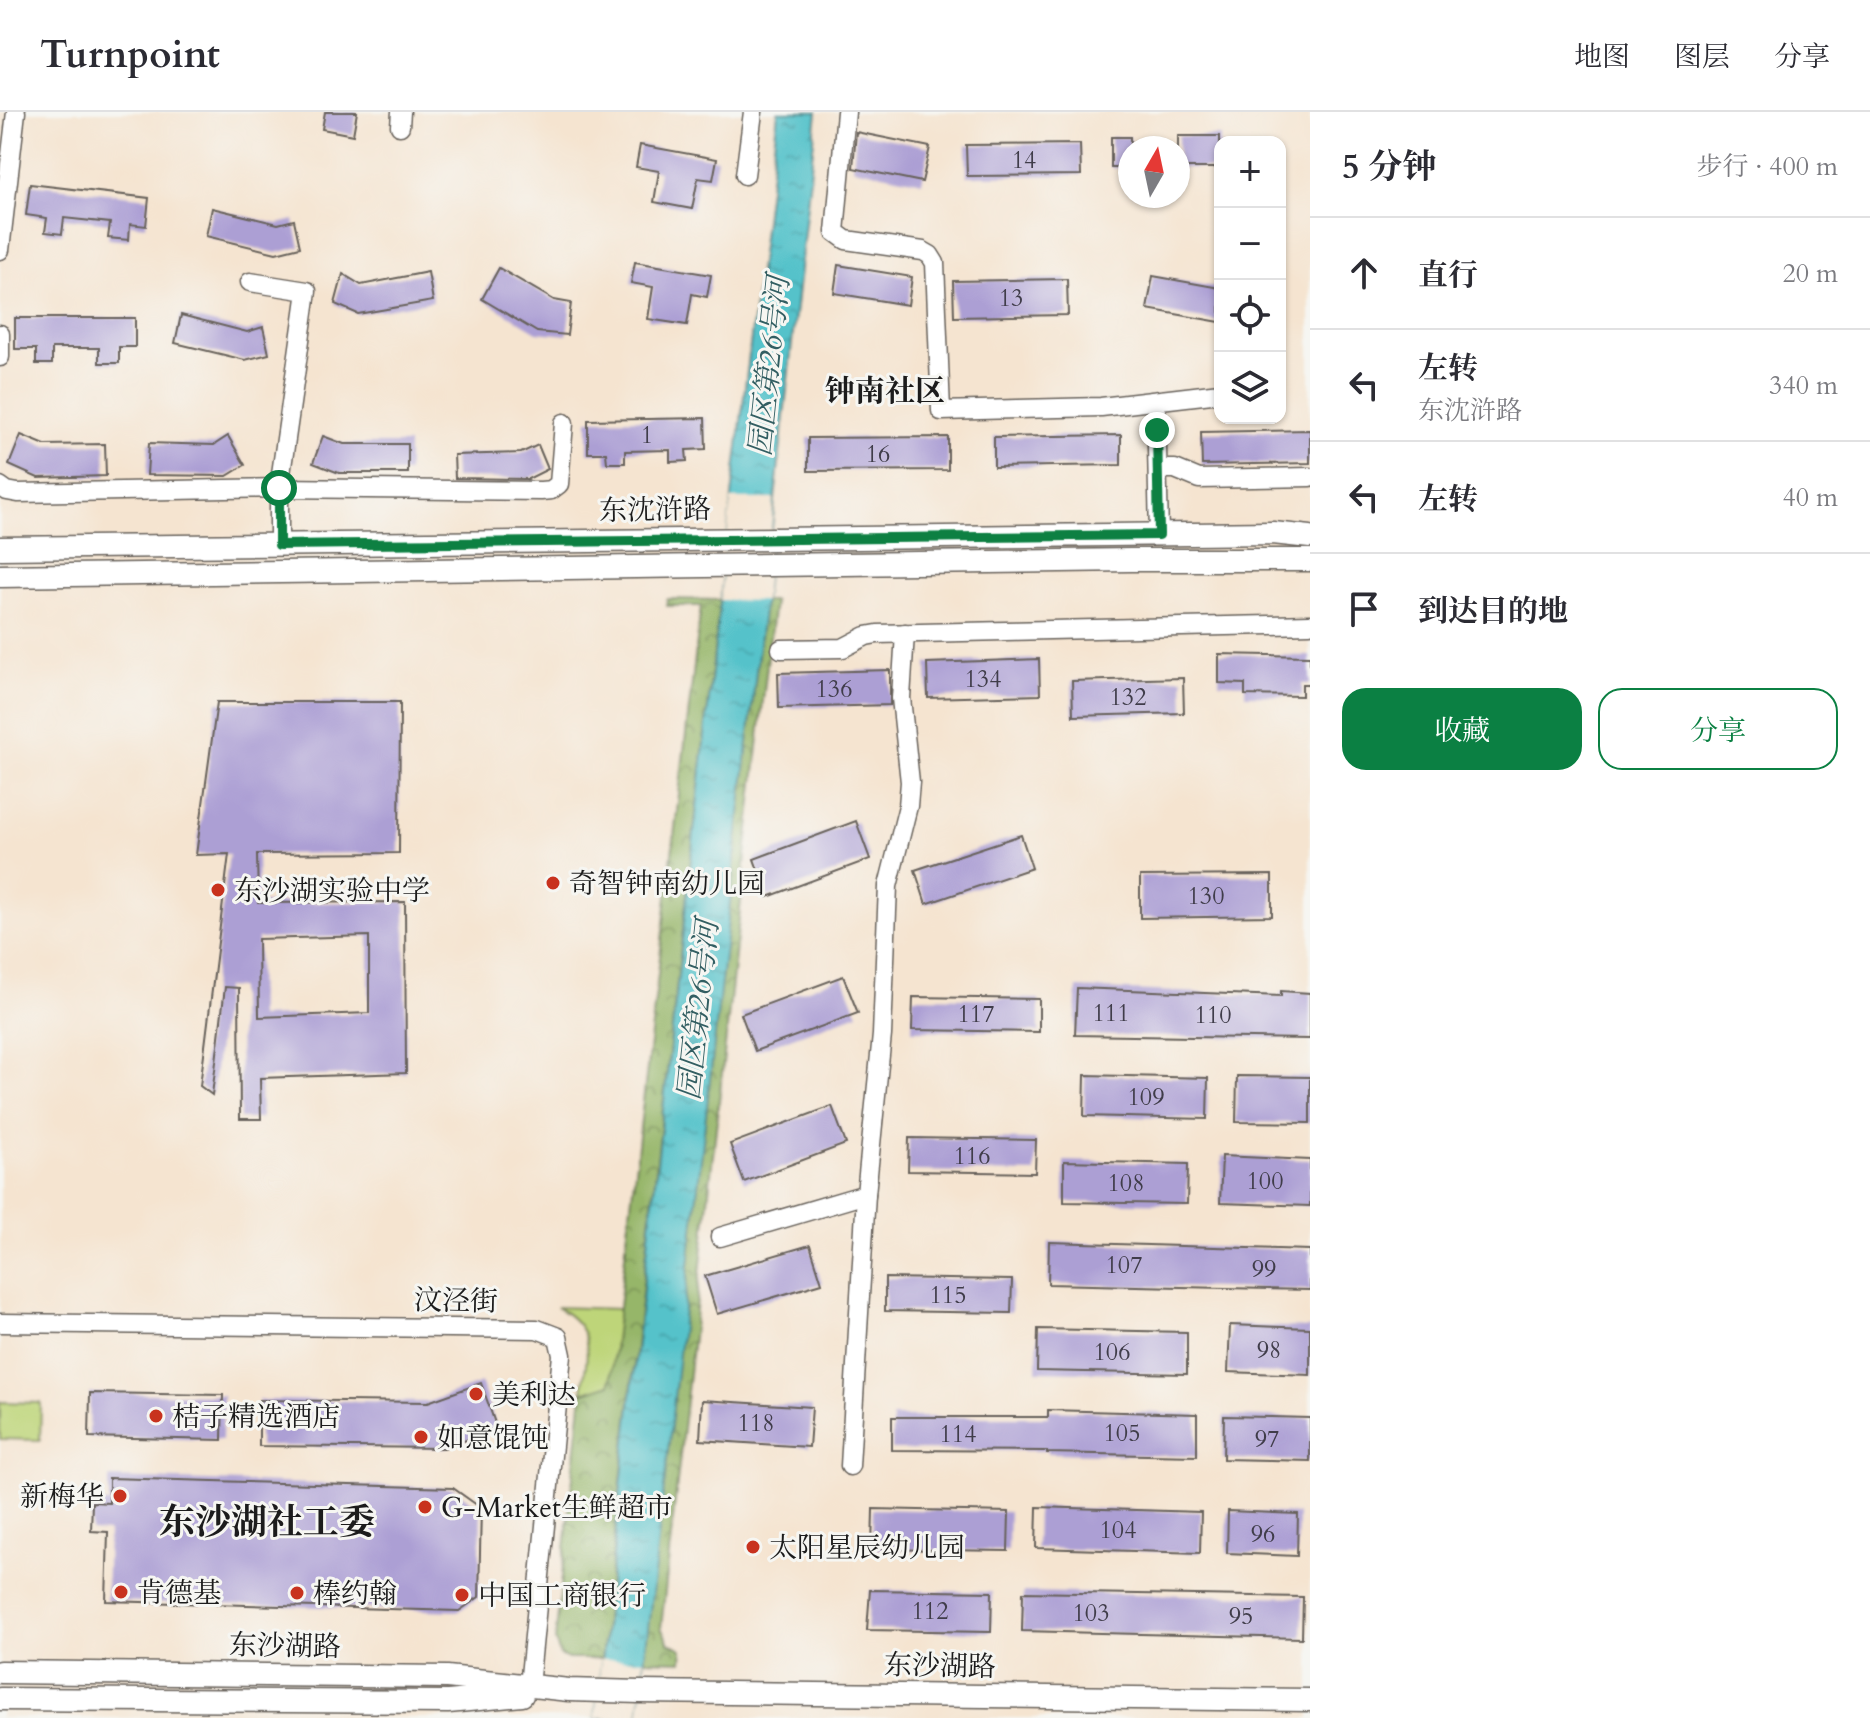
<!DOCTYPE html>
<html lang="zh">
<head>
<meta charset="utf-8">
<style>
  :root { --surface:#fff; --page:#f7f7f7; --text:#2b2b33; --muted:#7c7c81; --line:#e1e1e2; --accent:#0b8043 }
  body { margin:0; font-family:Cardo,"Noto Serif SC",serif; background:var(--page); color:var(--text) }
  .controls { position:absolute; right:24px; top:24px; display:grid; overflow:hidden; border-radius:16px; box-shadow:0 2px 6px #0004 }
  .controls button { width:72px; height:72px; display:grid; place-items:center; padding:0; border:0; border-bottom:2px solid var(--line); background:var(--surface); color:var(--text); font:40px sans-serif }
  .compass { position:absolute; left:1118px; top:24px; width:72px; height:72px; border-radius:50%; background:var(--surface); box-shadow:0 2px 6px #0004; rotate:9deg }
  .stop { position:absolute; width:24px; height:24px; margin:-18px; border:6px solid #0b8043; border-radius:50%; background:#fff }
  .stop.end { background:#0b8043; border-color:#fff; box-shadow:0 2px 8px #0008 }
  .list { margin:0; padding:0; list-style:none }
  h2 { display:flex; justify-content:space-between; align-items:center; height:104px; margin:0; padding:0 32px; font-size:34px }
  h2 small { font-size:26px; font-weight:400; color:var(--muted) }
  .list li { display:grid; grid-template-columns:52px 1fr auto; gap:24px; align-items:center; box-sizing:border-box; height:112px; padding:0 32px; border-top:2px solid var(--line) }
  .list b { display:block; font-size:30px; white-space:nowrap }
  .list p { margin:0; font-size:26px; white-space:nowrap; color:var(--muted) }
  .list em { font-size:26px; font-style:normal; color:var(--muted) }
  .actions { display:flex; gap:16px; padding:24px 32px }
  .actions a { flex:1; padding:18px 0; border:2px solid var(--accent); border-radius:24px; text-align:center; font-size:28px; color:var(--accent) }
  .actions .main { background:var(--accent); color:#fff }
  .icon { flex:none; width:44px; height:44px; fill:none; stroke:currentColor; stroke-width:2; stroke-linecap:round; stroke-linejoin:round }
  .map { position:relative; flex:none; width:1310px; height:1606px; overflow:hidden }
  header { display:flex; align-items:center; gap:48px; box-sizing:border-box; height:112px; padding:0 40px; background:var(--surface); border-bottom:2px solid var(--line) }
  header strong { font-size:38px }
  nav { display:flex; gap:44px; margin-inline-start:auto; font-size:28px }
  main { display:flex }
  aside { flex:1; background:var(--surface) }
  .map>svg:first-child { display:block }
</style>
</head>
<body>
<header>
<strong>Turnpoint</strong>
<nav><a>地图</a><a>图层</a><a>分享</a></nav>
</header>
<main>
<div class="map">
<svg width="1310" height="1606" viewBox="0 0 1310 1606">
  <defs>
    <pattern id="forest-crowns" width="20" height="18" patternUnits="userSpaceOnUse" patternTransform="scale(2)"><rect width="20" height="18" fill="#96b669"/><path d="M2 6a3 3 0 1 1 6 0M12 15a3 3 0 1 1 6 0" fill="none" stroke="#7a9356"/></pattern>
    <pattern id="water-ripples" width="26" height="14" patternUnits="userSpaceOnUse" patternTransform="scale(2)"><rect width="26" height="14" fill="#54c2ca"/><path d="M2 4q2-2 4 0t4 0M15 11q2-2 4 0t4 0" fill="none" stroke="#49a6ad"/></pattern>
  </defs>
  <rect width="100%" height="100%" fill="#f6f6f2"/>
  <filter id="ink" filterUnits="userSpaceOnUse"><feTurbulence type="fractalNoise" baseFrequency=".0125" numOctaves="2"/><feDisplacementMap in="SourceGraphic" scale="16" xChannelSelector="R" yChannelSelector="G"/><feConvolveMatrix kernelMatrix="1 2 1 2 8 2 1 2 1" color-interpolation-filters="sRGB"/></filter>
  <filter id="wash" filterUnits="userSpaceOnUse"><feTurbulence type="fractalNoise" baseFrequency=".006" numOctaves="4" result="noise"/><feDisplacementMap in="SourceGraphic" scale="32" xChannelSelector="R" yChannelSelector="G"/><feGaussianBlur stdDeviation="1.8" result="paint"/><feColorMatrix in="noise" values="0 0 0 0 0 0 0 0 0 0 0 0 0 0 0 0 0 1.4 0 .05"/><feComposite in="paint" operator="in"/></filter>
  <g filter="url(#wash)">
    <rect width="100%" height="100%" fill="#f5e4d0"/>
    <g fill="#bed579" stroke="#6d784a" stroke-width="2">
      <path d="M556,1195L620,1197L610,1273L582,1281C587,1242 597,1217 556,1195Z"/>
      <polygon points="0,1290 41,1291 40,1328 0,1327"/>
    </g>
    <g fill="url(#forest-crowns)" stroke="#596942" stroke-width="2">
      <polygon points="667,487 720,488 601,1547 568,1547 560,1543 555,1529 582,1281 610,1272 701,494 666,494"/>
      <path d="M764,489H774L661,1516L669,1531C680,1535 684,1536 682,1549L644,1548Z"/>
    </g>
    <polygon fill="url(#water-ripples)" stroke="#386f73" stroke-width="2" points="778,0 817,0 764,489 638,1606 595,1606 727,426"/>
    <g fill="#f5e4d0">
      <polygon points="731,387 774,387 764,489 720,488"/>
      <polygon points="601,1547 644,1548 638,1606 595,1606"/>
    </g>
    <g id="blocks">
      <g fill="#ac9fd4" fill-rule="evenodd">
        <polygon points="325,0 357,0 353,23 322,17"/>
        <polygon points="856,20 930,35 922,70 853,56"/>
        <rect x="1178" y="24" width="42" height="32"/>
        <rect x="1111" y="25" width="19" height="31"/>
        <polygon points="1080,32 1081,63 967,64 966,33"/>
        <polygon points="640,33 717,47 713,68 698,66 692,97 654,90 659,59 636,55"/>
        <polygon points="30,72 149,86 146,114 130,112 129,128 108,126 110,111 64,106 62,122 45,120 47,106 26,103"/>
        <polygon points="212,96 278,112 294,108 300,135 276,141 206,124"/>
        <polygon points="635,150 711,163 707,185 692,182 687,213 648,207 653,175 631,171"/>
        <polygon points="838,153 912,165 908,193 834,181"/>
        <polygon points="499,156 554,188 571,191 567,223 537,220 482,187"/>
        <polygon points="428,160 433,189 358,202 335,192 343,162 361,173"/>
        <polygon points="1153,164 1220,176 1220,210 1147,197"/>
        <polygon points="1067,167 1068,203 954,205 953,169"/>
        <polygon points="181,203 247,220 263,215 269,242 245,248 175,231"/>
        <polygon points="15,206 135,206 135,235 119,235 119,251 99,251 99,236 52,236 52,252 36,252 36,237 15,237"/>
        <polygon points="705,306 706,337 686,338 687,349 670,350 670,338 625,339 625,351 607,351 606,341 588,341 588,308"/>
        <polygon points="1310,318 1310,351 1202,353 1201,320"/>
        <polygon points="21,323 45,333 105,332 106,364 38,366 9,353"/>
        <polygon points="1121,323 1121,353 994,355 994,325"/>
        <polygon points="228,324 245,353 227,364 147,363 149,331 214,333"/>
        <polygon points="323,324 344,332 408,332 408,361 339,361 313,351"/>
        <polygon points="948,325 948,358 808,359 808,326"/>
        <polygon points="538,333 548,357 528,367 455,366 454,343 521,341"/>
        <polygon points="1219,542 1310,544 1310,572 1302,572 1302,584 1245,583 1245,572 1219,571"/>
        <polygon points="1039,547 1040,583 928,586 927,551"/>
        <polygon points="890,558 890,593 779,596 778,561"/>
        <polygon points="1183,566 1184,601 1073,604 1072,569"/>
        <path d="M217,590H400L399,741L257,742L258,791L405,790L406,961L260,966L261,1007H240L239,876L225,875L212,983L200,974L229,742L196,743ZM369,824V901L259,905L258,827Z"/>
        <polygon points="856,709 870,747 768,785 754,747"/>
        <polygon points="1021,723 1032,756 926,792 915,758"/>
        <polygon points="1272,763 1272,804 1140,806 1140,764"/>
        <polygon points="843,864 858,901 755,939 741,902"/>
        <polygon points="1077,876 1281,884 1281,879 1310,881 1310,927 1075,923"/>
        <polygon points="913,885 1039,887 1039,920 912,918"/>
        <polygon points="1085,963 1208,966 1207,1007 1084,1004"/>
        <polygon points="1237,964 1310,965 1310,1011 1236,1010"/>
        <polygon points="832,994 846,1032 744,1070 730,1032"/>
        <polygon points="909,1026 1036,1028 1035,1061 908,1059"/>
        <polygon points="1222,1044 1310,1048 1310,1094 1220,1091"/>
        <polygon points="1064,1049 1188,1052 1187,1092 1064,1090"/>
        <polygon points="1049,1130 1310,1138 1310,1178 1048,1172"/>
        <polygon points="810,1133 822,1171 717,1202 705,1164"/>
        <polygon points="885,1166 1012,1168 1011,1201 885,1199"/>
        <polygon points="1230,1213 1310,1216 1310,1263 1228,1260"/>
        <polygon points="1038,1217 1187,1220 1187,1262 1037,1259"/>
        <polygon points="481,1271 497,1317 444,1336 259,1334 259,1288 428,1290"/>
        <polygon points="90,1281 223,1283 222,1328 89,1325"/>
        <polygon points="702,1288 812,1295 809,1335 700,1328"/>
        <polygon points="1048,1298 1197,1302 1197,1344 1047,1341 1047,1339 892,1338 892,1305 1048,1305"/>
        <polygon points="1224,1304 1310,1306 1310,1349 1223,1347"/>
        <polygon points="109,1366 453,1376 481,1396 479,1485 459,1499 106,1489 108,1420 91,1419 92,1390 109,1391"/>
        <polygon points="1037,1395 1201,1400 1200,1441 1036,1436"/>
        <polygon points="873,1397 1009,1400 1008,1439 872,1437"/>
        <polygon points="1228,1399 1298,1402 1297,1444 1227,1441"/>
        <polygon points="870,1478 992,1480 991,1520 867,1518"/>
        <polygon points="1023,1480 1303,1485 1302,1526 1022,1519"/>
      </g>
    </g>
  </g>
  <g filter="url(#ink)">
    <use href="#blocks" fill-opacity="0" stroke="#68625b" stroke-width="2"/>
    <g fill="none" stroke-linecap="round" stroke-linejoin="round">
      <g stroke="#68625b" stroke-width="21">
        <g id="minor">
          <polyline points="846,0 835,120 846,128 923,139 930,143 935,151 941,299 1101,295 1220,281"/>
          <polyline points="400,14 401,0"/>
          <polyline points="745,63 753,0"/>
          <polyline points="0,138 16,0"/>
          <polyline points="250,170 307,179 279,376 279,433"/>
          <polyline points="0,222 0,245"/>
          <polyline points="1156,291 1159,423"/>
          <polyline points="1158,357 1175,357 1199,367 1310,365"/>
          <polyline points="0,374 7,379 18,381 279,376 541,379 551,378 559,372 564,311"/>
          <polyline points="781,537 843,536 866,524 877,522 1310,512"/>
          <polyline points="720,1125 866,1082"/>
          <polyline points="0,1211 537,1217 558,1225 562,1243 529,1574"/>
          <polyline points="850,1354 866,1082 882,923 888,774 908,694 910,670 901,586 905,521"/>
        </g>
      </g>
      <g stroke="#68625b" stroke-width="25">
        <g id="major">
          <polyline points="0,436 1273,421 1310,425"/>
          <polyline points="0,464 1131,448 1310,448"/>
          <polyline points="0,1560 447,1565 569,1578 640,1580 1310,1588"/>
          <polyline points="0,1587 448,1590 522,1583"/>
        </g>
      </g>
      <use href="#minor" stroke="#fff" stroke-width="18"/>
      <use href="#major" stroke="#fff" stroke-width="22"/>
    </g>
  </g>
  <g fill="none" stroke-linecap="round" stroke-linejoin="round" filter="url(#ink)">
    <polyline stroke="#0b8043" stroke-width="10" points="279,376 279,433 1159,423 1157,318"/>
  </g>
  <g fill="#c8321e" stroke="#f6f6f2" stroke-width="3">
    <circle cx="553" cy="771" r="8"/>
    <circle cx="218" cy="778" r="8"/>
    <circle cx="476" cy="1282" r="8"/>
    <circle cx="156" cy="1304" r="8"/>
    <circle cx="421" cy="1325" r="8"/>
    <circle cx="120" cy="1384" r="8"/>
    <circle cx="425" cy="1395" r="8"/>
    <circle cx="753" cy="1435" r="8"/>
    <circle cx="121" cy="1480" r="8"/>
    <circle cx="297" cy="1481" r="8"/>
    <circle cx="462" cy="1483" r="8"/>
  </g>
  <g text-anchor="middle" stroke-width="6" stroke-linejoin="round" paint-order="stroke">
    <g font-size="24" fill="#403d4a">
      <text x="1024" y="56">14</text>
      <text x="1011" y="194">13</text>
      <text x="647" y="331">1</text>
      <text x="878" y="350">16</text>
      <text x="983" y="575">134</text>
      <text x="834" y="585">136</text>
      <text x="1128" y="593">132</text>
      <text x="1206" y="792">130</text>
      <text x="1111" y="909">111</text>
      <text x="976" y="910">117</text>
      <text x="1213" y="911">110</text>
      <text x="1146" y="993">109</text>
      <text x="972" y="1052">116</text>
      <text x="1265" y="1077">100</text>
      <text x="1126" y="1079">108</text>
      <text x="1124" y="1161">107</text>
      <text x="1264" y="1165">99</text>
      <text x="948" y="1191">115</text>
      <text x="1269" y="1246">98</text>
      <text x="1112" y="1248">106</text>
      <text x="756" y="1319">118</text>
      <text x="1122" y="1329">105</text>
      <text x="958" y="1330">114</text>
      <text x="1267" y="1335">97</text>
      <text x="1118" y="1426">104</text>
      <text x="1263" y="1430">96</text>
      <text x="930" y="1507">112</text>
      <text x="1091" y="1509">103</text>
      <text x="1241" y="1512">95</text>
    </g>
    <g font-size="28" fill="#1c1c1c" stroke="#f6f6f2">
      <text transform="translate(655 397) rotate(-1)" y="10">东沈浒路</text>
      <text transform="translate(456 1188) rotate(1)" y="10">汶泾街</text>
      <text transform="translate(285 1533) rotate(1)" y="10">东沙湖路</text>
      <text transform="translate(940 1553) rotate(1)" y="10">东沙湖路</text>
    </g>
    <g font-size="28" fill="#1c1c1c" stroke="#f6f6f2" text-anchor="start">
      <text x="569" y="781">奇智钟南幼儿园</text>
      <text x="234" y="788">东沙湖实验中学</text>
      <text x="492" y="1292">美利达</text>
      <text x="172" y="1314">桔子精选酒店</text>
      <text x="437" y="1335">如意馄饨</text>
      <text x="104" y="1394" text-anchor="end">新梅华</text>
      <text x="441" y="1405">G-Market生鲜超市</text>
      <text x="769" y="1445">太阳星辰幼儿园</text>
      <text x="137" y="1490">肯德基</text>
      <text x="313" y="1491">棒约翰</text>
      <text x="478" y="1493">中国工商银行</text>
    </g>
    <g font-size="30" font-style="italic" fill="#325e62" stroke="#f6f6f2">
      <text transform="translate(769 254) rotate(-84)" y="10">园区第26号河</text>
      <text transform="translate(698 898) rotate(-84)" y="10">园区第26号河</text>
    </g>
    <g font-size="30" font-weight="bold" fill="#1c1c1c" stroke="#f6f6f2">
      <text x="885" y="289">钟南社区</text>
    </g>
    <g font-size="36" font-weight="bold" fill="#1c1c1c" stroke="#f6f6f2">
      <text x="267" y="1422">东沙湖社工委</text>
    </g>
  </g>
</svg>
<div class="controls">
<button>+</button>
<button>−</button>
<button><svg class="icon" aria-label="locate" viewBox="0 0 24 24"><circle cx="12" cy="12" r="6"/><path d="M12 2v4M12 18v4M2 12h4M18 12h4"/></svg></button>
<button><svg class="icon" aria-label="layers" viewBox="0 0 24 24"><path d="M12 4l9 5-9 5-9-5zM3 14l9 5 9-5"/></svg></button>
</div>
<svg class="compass" viewBox="-18 -18 36 36"><path d="M0-13l5 13h-10z" fill="#e53935"/><path d="M0 13l5-13h-10z" fill="#7c7c81"/></svg>
<div class="stop" style="left:279px;top:376px"></div>
<div class="stop end" style="left:1157px;top:318px"></div>
</div>
<aside>
<h2>5 分钟<small>步行 · 400 m</small></h2>
<ul class="list">
<li><svg class="icon" aria-label="ahead" viewBox="0 0 24 24"><path d="M12 20V5M6 11l6-6 6 6"/></svg><div><b>直行</b></div><em>20 m</em></li>
<li><svg class="icon" aria-label="left" viewBox="0 0 24 24"><path d="M17 20v-9H6M10 6l-5 5 5 5"/></svg><div><b>左转</b><p>东沈浒路</p></div><em>340 m</em></li>
<li><svg class="icon" aria-label="left" viewBox="0 0 24 24"><path d="M17 20v-9H6M10 6l-5 5 5 5"/></svg><div><b>左转</b></div><em>40 m</em></li>
<li><svg class="icon" aria-label="arrive" viewBox="0 0 24 24"><path d="M6 21V4h12l-3 4 3 4H6"/></svg><div><b>到达目的地</b></div></li>
</ul>
<div class="actions"><a class="main">收藏</a><a>分享</a></div>
</aside>
</main>
</body>
</html>
